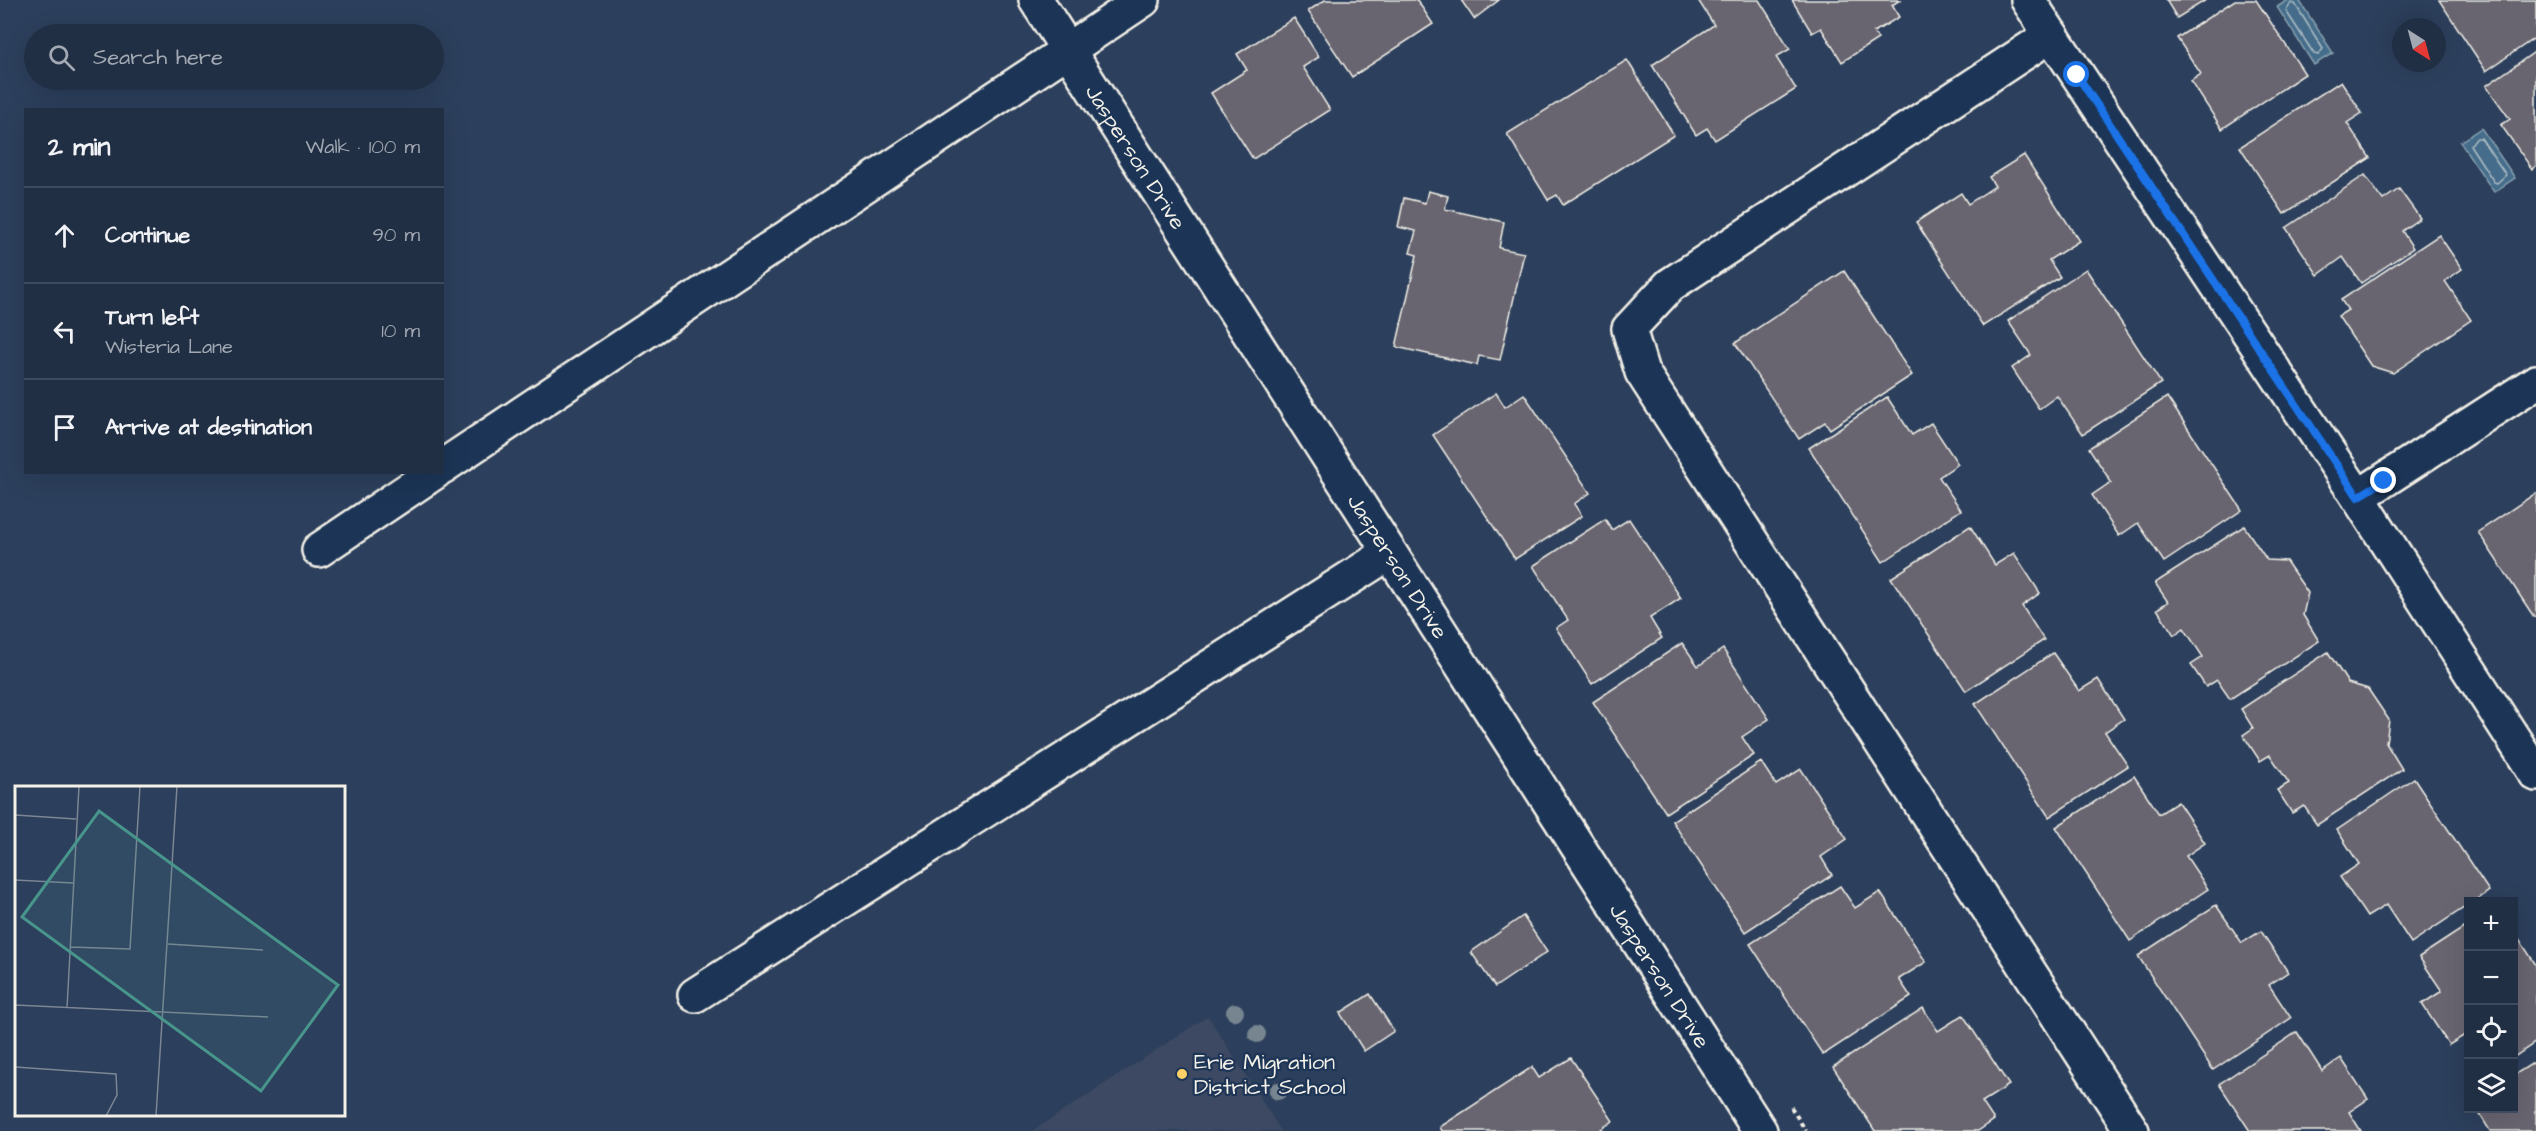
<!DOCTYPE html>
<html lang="en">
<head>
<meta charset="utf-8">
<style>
  :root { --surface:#212f45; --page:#2d3b50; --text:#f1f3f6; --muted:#a2a9b3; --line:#3e4a5e }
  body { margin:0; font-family:"Architects Daughter",sans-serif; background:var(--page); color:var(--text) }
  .controls { position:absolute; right:18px; bottom:18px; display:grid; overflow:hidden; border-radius:0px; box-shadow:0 6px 24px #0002 }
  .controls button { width:54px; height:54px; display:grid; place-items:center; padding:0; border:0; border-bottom:2px solid var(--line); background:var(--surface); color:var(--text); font:30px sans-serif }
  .compass { position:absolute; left:2392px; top:18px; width:54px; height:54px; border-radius:50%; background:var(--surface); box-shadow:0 6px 24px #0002; rotate:144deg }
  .stop { position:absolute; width:18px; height:18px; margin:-14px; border:4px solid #1a73e8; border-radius:50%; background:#fff }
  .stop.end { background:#1a73e8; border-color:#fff; box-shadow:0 2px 6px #0008 }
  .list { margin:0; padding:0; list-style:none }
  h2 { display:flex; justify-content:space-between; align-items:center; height:78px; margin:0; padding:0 24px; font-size:26px }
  h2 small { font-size:20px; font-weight:400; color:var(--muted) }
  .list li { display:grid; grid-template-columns:39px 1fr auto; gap:18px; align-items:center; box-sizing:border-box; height:96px; padding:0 24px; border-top:2px solid var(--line) }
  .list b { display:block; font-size:22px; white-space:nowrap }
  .list p { margin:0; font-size:20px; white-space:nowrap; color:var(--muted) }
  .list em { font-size:20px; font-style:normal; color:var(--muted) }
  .icon { flex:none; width:33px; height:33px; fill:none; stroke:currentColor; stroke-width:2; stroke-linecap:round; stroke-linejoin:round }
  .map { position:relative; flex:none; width:2536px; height:1131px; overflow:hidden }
  .search { position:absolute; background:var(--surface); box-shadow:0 6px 24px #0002; left:24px; top:24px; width:420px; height:66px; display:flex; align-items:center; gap:15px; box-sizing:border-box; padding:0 21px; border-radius:33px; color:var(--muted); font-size:22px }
  .panel { position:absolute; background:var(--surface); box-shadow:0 6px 24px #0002; left:24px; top:108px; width:420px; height:366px; border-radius:0px }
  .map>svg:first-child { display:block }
</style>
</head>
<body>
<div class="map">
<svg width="2536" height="1131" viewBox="0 0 2536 1131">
  <rect width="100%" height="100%" fill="#2c3f5c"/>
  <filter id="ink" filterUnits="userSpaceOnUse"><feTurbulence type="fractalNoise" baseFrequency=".0167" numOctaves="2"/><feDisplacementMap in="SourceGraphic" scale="12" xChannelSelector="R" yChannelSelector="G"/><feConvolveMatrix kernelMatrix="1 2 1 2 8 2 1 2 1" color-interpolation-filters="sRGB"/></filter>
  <g filter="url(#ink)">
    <polygon fill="#3e4a62" points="1208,1016 1281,1131 1033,1131"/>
    <g fill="#446d8b" stroke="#8aa2b0" stroke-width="1.5">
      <polygon points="2288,0 2299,0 2333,53 2314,65 2277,7"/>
      <polygon points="2481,128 2515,178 2494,192 2460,142"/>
    </g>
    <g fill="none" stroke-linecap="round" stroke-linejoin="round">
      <g stroke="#aebcc3" stroke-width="1.5">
        <polygon points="2291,3 2295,4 2323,49 2318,55 2314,54 2286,11"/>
        <polygon points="2477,138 2481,138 2506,175 2497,183 2494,182 2470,145"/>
      </g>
    </g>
    <g fill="#676571" stroke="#f4f1e8" stroke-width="1.5">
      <polygon points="1325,0 1417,0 1433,24 1352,77 1308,11"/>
      <polygon points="1461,0 1499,0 1474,19"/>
      <polygon points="1698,0 1759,0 1790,49 1776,57 1796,89 1715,140 1707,128 1696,135 1652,65 1714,25"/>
      <polygon points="1792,0 1900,0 1892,5 1899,17 1874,32 1878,39 1842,62 1821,28 1812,33"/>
      <polygon points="2166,0 2206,0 2177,18"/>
      <polygon points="2235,0 2256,0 2305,74 2222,129 2191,81 2201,74 2177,38"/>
      <polygon points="2439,0 2536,0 2536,37 2486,71"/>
      <polygon points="1294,18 1319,57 1303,67 1330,110 1253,159 1211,93 1247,70 1237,54"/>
      <polygon points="2536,51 2536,166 2532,169 2501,125 2510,119 2486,86"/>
      <polygon points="1627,60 1674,135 1563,205 1557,195 1548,200 1507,134"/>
      <polygon points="2341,81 2362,113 2347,123 2370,158 2284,214 2240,147"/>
      <polygon points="2024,155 2079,241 2049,260 2060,277 1983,326 1916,222 1961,193 1968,204 1995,186 1989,177"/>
      <polygon points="2365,175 2383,200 2399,189 2420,218 2402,231 2413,248 2361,283 2343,257 2318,275 2286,228"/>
      <polygon points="1428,191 1448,196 1445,209 1504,222 1499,248 1524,253 1500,360 1479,356 1477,365 1396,347 1417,255 1410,253 1416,231 1398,227 1404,198 1425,203"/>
      <polygon points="2439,235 2462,269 2445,281 2471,320 2393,373 2371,366 2338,316 2348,310 2341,300"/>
      <polygon points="2086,269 2161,383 2083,434 2057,396 2039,409 2012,368 2031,355 2008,321"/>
      <polygon points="1844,271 1912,375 1830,429 1825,422 1799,439 1735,343"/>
      <polygon points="1496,393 1505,407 1524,394 1590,493 1574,504 1582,516 1515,559 1433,435"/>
      <polygon points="1887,397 1912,435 1931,423 1958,464 1939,477 1961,510 1883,562 1809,448"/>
      <polygon points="2167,397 2242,510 2164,562 2138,523 2119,536 2092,495 2111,482 2089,448"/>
      <polygon points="2536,493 2536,616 2534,617 2478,532"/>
      <polygon points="1605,519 1612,530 1629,519 1681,598 1650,618 1662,638 1592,684 1556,628 1568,620 1533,566"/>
      <polygon points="1970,526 1995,565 2014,553 2040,593 2022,606 2044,640 1966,691 1891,578"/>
      <polygon points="2244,526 2267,560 2286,561 2308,593 2303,615 2319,641 2230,699 2217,680 2206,687 2191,665 2203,657 2184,628 2174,635 2157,609 2168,602 2155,583"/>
      <polygon points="1682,643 1698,666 1723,649 1769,719 1742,737 1754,755 1666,813 1593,702"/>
      <polygon points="2328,652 2348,683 2368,689 2389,720 2386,743 2402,769 2317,825 2304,806 2292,813 2277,790 2289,783 2270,755 2260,761 2243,735 2253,728 2241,709"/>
      <polygon points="2053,653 2079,691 2098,679 2124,719 2105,732 2128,766 2049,817 1975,704"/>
      <polygon points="1761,762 1776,785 1801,769 1847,839 1821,857 1832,875 1745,932 1672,821"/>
      <polygon points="2134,776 2159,814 2178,802 2205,843 2186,856 2208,889 2130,941 2056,827"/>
      <polygon points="2414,778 2489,891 2474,902 2468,902 2468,905 2411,943 2386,905 2367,917 2340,877 2359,864 2337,830"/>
      <polygon points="1840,886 1855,908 1880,892 1926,962 1899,979 1911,997 1823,1055 1750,944"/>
      <polygon points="2216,905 2242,943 2261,931 2288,972 2269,985 2291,1018 2213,1070 2138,956"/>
      <polygon points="1523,916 1547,952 1495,987 1471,952"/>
      <polygon points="2468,925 2468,1033 2449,1045 2422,1004 2442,991 2419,957"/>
      <polygon points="2514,931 2536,965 2536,1042 2514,1057"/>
      <polygon points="1370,994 1394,1031 1364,1051 1340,1013"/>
      <polygon points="1923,1008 1938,1031 1963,1015 2009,1085 1982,1102 1994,1120 1978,1131 1875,1131 1833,1067"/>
      <polygon points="2297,1032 2322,1071 2341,1058 2368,1099 2349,1112 2361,1131 2250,1131 2219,1084"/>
      <polygon points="1571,1058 1613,1121 1598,1131 1442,1131 1440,1127 1532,1067 1539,1078"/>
      <polygon points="2536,1061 2536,1131 2490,1131 2476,1108 2514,1108 2514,1075"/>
    </g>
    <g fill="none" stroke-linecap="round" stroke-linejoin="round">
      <g stroke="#f4f1e8" stroke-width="38">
        <g id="minor">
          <polyline points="2028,0 2358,497 2536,774"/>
          <polyline points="2051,35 1670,285 1629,329 1642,372 2132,1131"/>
          <polyline points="442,467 1143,0"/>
          <polyline points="2358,497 2536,382"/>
          <polyline points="319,550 435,472"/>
          <polyline points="695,995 1389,553"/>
        </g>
      </g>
      <g stroke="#f4f1e8" stroke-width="38">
        <g id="tertiary">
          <path id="s1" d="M1036,0L1760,1131"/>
        </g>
      </g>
      <polyline stroke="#f4f1e8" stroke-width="4" stroke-dasharray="4.5 4.5" stroke-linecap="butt" points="1791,1107 1806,1131"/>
      <use href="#minor" stroke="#1d3557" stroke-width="33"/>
      <use href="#tertiary" stroke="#1d3557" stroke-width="33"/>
    </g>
    <g fill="#768590">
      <circle cx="1235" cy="1012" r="9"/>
      <circle cx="1257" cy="1034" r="9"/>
      <circle cx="1278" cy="1091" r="9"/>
    </g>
  </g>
  <g fill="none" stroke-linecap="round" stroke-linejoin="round" filter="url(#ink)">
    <polyline stroke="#1a73e8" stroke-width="8" points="2077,75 2358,497 2384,481"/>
  </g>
  <circle fill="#ffd166" stroke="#1d3557" stroke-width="2" cx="1182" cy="1074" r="6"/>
  <g text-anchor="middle" stroke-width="4.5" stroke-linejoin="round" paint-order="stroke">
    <g font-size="22" fill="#f4f1e8" stroke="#1d3557">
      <text dy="8" stroke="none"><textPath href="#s1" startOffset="186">Jasperson Drive</textPath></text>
      <text dy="8" stroke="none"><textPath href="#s1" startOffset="672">Jasperson Drive</textPath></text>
      <text dy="8" stroke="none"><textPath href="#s1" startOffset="1158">Jasperson Drive</textPath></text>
    </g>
    <g font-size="22" fill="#f4f1e8" stroke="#1d3557" text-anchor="start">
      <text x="1194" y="1069">Erie Migration<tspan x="1194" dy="25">District School</tspan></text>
    </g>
  </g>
  <g transform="translate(15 786)">
    <rect width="330" height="330" fill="#2c3f5c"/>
    <path fill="none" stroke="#7c8694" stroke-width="1.5" d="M0,29L61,33M0,94L58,97M153,158L248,164M55,161L115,163L125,0M0,219L253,231M52,222L64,0M0,281L101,288L102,309L91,330M141,330L162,0"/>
    <path fill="#48958c" fill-opacity="0.15" stroke="#48958c" stroke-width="3" d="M84,25L323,199L246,305L7,131Z"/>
    <rect width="330" height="330" fill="none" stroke="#f4f1e8" stroke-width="3"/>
  </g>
</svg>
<div class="controls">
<button>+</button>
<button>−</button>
<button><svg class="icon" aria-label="locate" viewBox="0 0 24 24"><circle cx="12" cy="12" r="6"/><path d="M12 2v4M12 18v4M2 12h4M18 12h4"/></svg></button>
<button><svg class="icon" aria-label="layers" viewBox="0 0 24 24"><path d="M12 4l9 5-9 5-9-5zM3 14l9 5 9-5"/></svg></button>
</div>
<svg class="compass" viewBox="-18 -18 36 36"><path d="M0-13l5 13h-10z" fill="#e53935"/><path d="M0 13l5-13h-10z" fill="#a2a9b3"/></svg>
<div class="stop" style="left:2077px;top:75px"></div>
<div class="stop end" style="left:2384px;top:481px"></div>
<div class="search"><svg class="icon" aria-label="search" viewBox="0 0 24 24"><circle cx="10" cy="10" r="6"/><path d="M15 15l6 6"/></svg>Search here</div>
<section class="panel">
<h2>2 min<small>Walk · 100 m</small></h2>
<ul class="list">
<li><svg class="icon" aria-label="ahead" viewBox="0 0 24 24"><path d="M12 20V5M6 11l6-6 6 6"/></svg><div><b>Continue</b></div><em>90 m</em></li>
<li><svg class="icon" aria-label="left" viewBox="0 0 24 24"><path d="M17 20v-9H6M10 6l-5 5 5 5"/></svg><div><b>Turn left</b><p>Wisteria Lane</p></div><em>10 m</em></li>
<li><svg class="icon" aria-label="arrive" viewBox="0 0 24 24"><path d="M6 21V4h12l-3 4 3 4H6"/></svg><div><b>Arrive at destination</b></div></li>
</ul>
</section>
</div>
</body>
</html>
